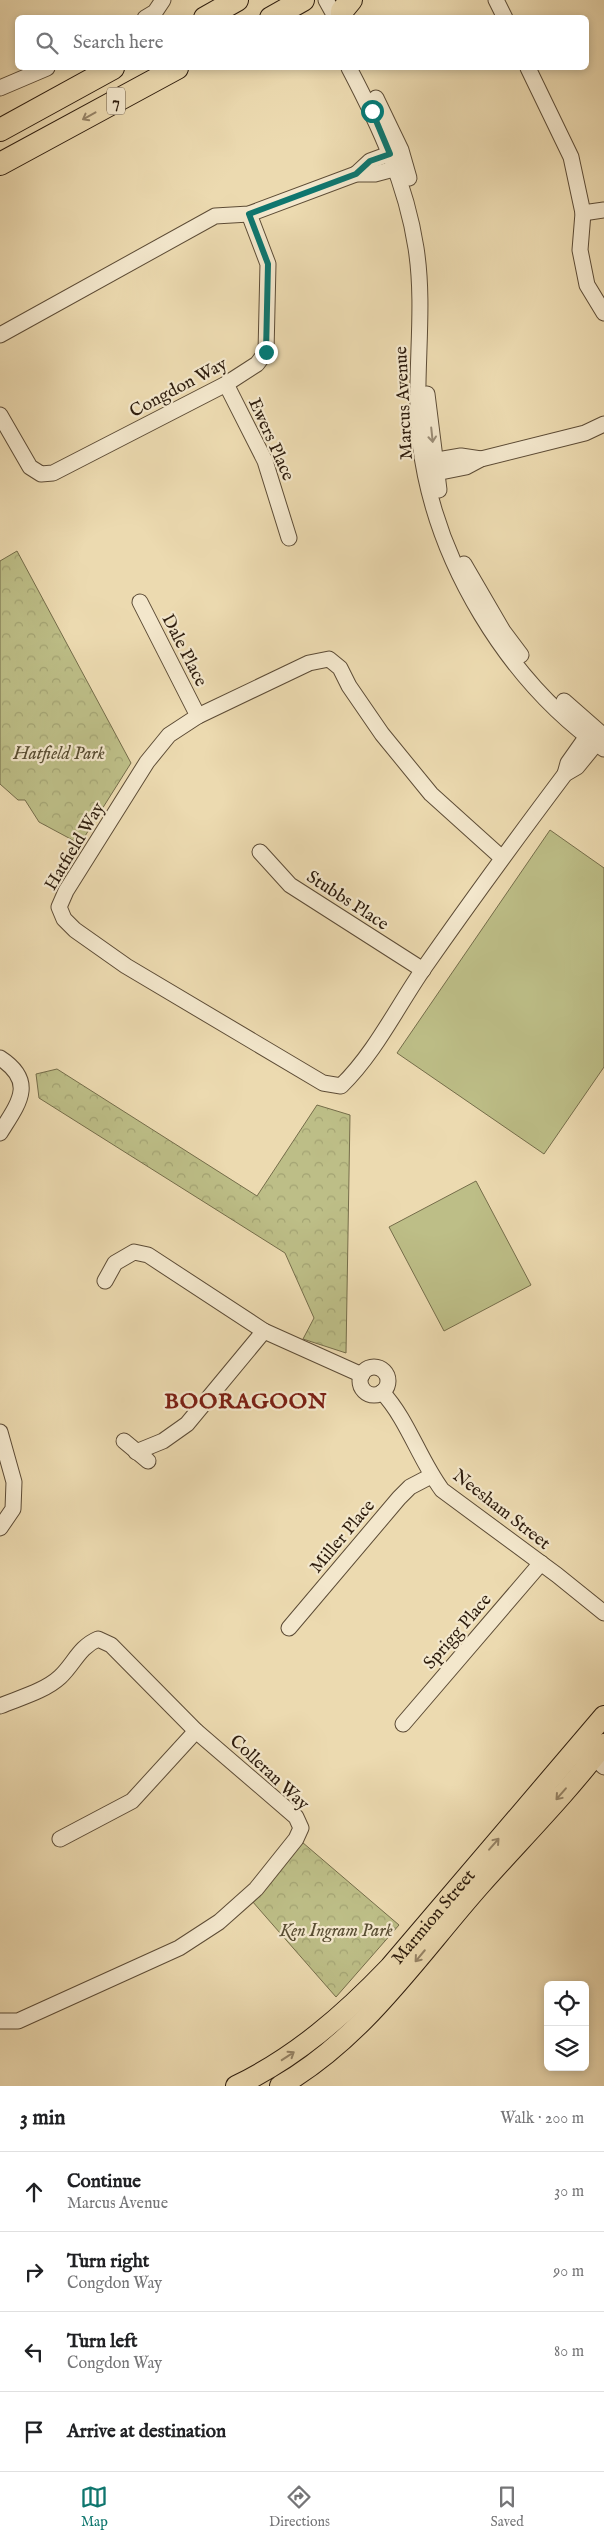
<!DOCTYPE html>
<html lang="en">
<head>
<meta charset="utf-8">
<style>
  :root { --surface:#fff; --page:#f6f6f6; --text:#202124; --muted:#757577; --line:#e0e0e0; --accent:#0f766e }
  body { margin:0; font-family:"IM FELL English",serif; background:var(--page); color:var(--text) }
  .controls { position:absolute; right:15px; bottom:15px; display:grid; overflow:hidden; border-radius:8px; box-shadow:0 2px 8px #0003 }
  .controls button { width:45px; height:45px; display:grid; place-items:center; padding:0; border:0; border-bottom:1px solid var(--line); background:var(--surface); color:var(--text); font:25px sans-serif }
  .stop { position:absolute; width:15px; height:15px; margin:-11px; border:4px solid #0f766e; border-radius:50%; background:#fff }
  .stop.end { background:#0f766e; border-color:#fff; box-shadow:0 1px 5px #0008 }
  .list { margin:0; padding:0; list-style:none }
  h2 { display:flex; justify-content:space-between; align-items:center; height:65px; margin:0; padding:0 20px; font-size:21px }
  h2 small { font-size:16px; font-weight:400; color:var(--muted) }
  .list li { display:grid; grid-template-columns:32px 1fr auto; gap:15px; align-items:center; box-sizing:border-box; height:80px; padding:0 20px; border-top:1px solid var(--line) }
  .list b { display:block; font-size:19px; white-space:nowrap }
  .list p { margin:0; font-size:16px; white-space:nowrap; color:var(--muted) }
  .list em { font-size:16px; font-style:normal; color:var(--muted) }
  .icon { flex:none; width:28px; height:28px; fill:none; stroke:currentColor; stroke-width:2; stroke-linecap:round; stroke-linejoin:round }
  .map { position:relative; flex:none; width:604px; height:2086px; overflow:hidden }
  .search { position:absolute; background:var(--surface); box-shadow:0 2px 8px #0003; left:15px; right:15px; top:15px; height:55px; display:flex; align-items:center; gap:12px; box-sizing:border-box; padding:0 18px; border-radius:8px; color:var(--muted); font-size:19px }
  .sheet { height:385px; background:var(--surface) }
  nav { display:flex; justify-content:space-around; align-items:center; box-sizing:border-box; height:70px; border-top:1px solid var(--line); background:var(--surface); font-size:14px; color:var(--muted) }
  nav a { display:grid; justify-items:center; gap:2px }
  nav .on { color:var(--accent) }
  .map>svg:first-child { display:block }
</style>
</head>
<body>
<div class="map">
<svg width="604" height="2086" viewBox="0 0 604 2086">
  <defs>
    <pattern id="forest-crowns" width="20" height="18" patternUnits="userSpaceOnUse" patternTransform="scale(1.25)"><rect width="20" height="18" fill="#bdbe87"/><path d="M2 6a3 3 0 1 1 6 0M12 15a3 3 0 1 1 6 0" fill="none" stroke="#a3a373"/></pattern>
  </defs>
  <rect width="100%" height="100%" fill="#ecdab0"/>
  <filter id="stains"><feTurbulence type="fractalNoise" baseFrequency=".004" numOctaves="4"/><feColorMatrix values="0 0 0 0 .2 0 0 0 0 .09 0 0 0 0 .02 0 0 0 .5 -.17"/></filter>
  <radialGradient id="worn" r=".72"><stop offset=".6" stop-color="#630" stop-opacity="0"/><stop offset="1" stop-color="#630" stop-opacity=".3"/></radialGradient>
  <g fill="#bdbe87" stroke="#756d4a">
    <polygon points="550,830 604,868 604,1067 544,1154 397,1053"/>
    <polygon points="476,1181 531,1285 444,1331 389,1227"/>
  </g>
  <g fill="url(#forest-crowns)" stroke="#756d4a">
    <polygon points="17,551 131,763 80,844 39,822 25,800 18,800 0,784 0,561"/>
    <polygon points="57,1069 257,1196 317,1105 350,1115 346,1353 303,1339 314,1318 285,1253 39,1098 36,1074"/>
    <polygon points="302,1842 399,1925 336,1997 252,1901"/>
  </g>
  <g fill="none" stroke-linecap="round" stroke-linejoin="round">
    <g stroke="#5d4c36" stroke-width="17">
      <g id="minor">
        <polyline points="326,0 336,18"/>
        <polyline points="496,0 505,18"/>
        <polyline points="145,18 155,12 163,0"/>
        <path d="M349,68C379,125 406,183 416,248C426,312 413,378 420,442C434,560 507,681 604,749"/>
        <polyline points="528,68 571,157 583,213 580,250 587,285 604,313"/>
        <polyline points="0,88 47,68"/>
        <polyline points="376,98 401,150 409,178"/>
        <polyline points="356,174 370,161 400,150"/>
        <polyline points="583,213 604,210"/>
        <polyline points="0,335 215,216 249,214 356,174 375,174 405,166"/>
        <polyline points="226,384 265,461 289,538"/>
        <polyline points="427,394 439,490"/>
        <polyline points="0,415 30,467 41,474 53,473 226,384 257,364 266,352 268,264 249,214"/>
        <polyline points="426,462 461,456 481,459"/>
        <polyline points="426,475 466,467 481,459 585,433 604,424"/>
        <polyline points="464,564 503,631 521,655"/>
        <polyline points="140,602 198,716"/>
        <polyline points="564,701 604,736"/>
        <polyline points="565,774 568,763 592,729"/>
        <polyline points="260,852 290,885 423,970"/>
        <path d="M502,858L431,794L382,734L349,686L340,668L329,659L309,663L198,716L169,735L147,762L66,891L59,907L64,919L75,930L126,966L323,1083L341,1086C375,1053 397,1007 424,968C470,902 517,838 565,774L577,767L603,735"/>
        <path d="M0,1058C37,1082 18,1104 0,1133"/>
        <polyline points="105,1281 115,1263 134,1252 148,1255 264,1331 362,1375"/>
        <circle cx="374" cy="1381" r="14"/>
        <path d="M382,1392C408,1420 419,1459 442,1490L557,1575L604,1613"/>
        <polyline points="0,1432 14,1482 13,1509 0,1528"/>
        <polyline points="124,1441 148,1461"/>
        <polyline points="136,1452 163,1441 187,1424 264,1331"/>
        <polyline points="289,1628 399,1498 410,1487 431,1476"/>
        <path d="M0,1706C19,1698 45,1691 60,1677C74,1664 79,1647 98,1639L111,1645L196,1731L296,1817L301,1828L296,1839L256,1889L219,1922L179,1948L18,2021H0"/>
        <polyline points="403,1724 541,1563"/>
        <polyline points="586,1751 604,1767"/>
        <polyline points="60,1839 132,1801 196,1731"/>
      </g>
    </g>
    <g stroke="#2d1c0d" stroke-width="22">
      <g id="major">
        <path id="s1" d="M236,2086C296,2057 344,2015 390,1967L604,1716"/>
        <path d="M280,2086C365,2037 418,1955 482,1883C523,1837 567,1793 604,1744"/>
      </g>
    </g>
    <g stroke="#2d1c0d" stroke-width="24">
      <g id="highway">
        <polyline points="205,18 237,0"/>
        <polyline points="271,18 303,0"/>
        <polyline points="342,18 342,11 351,0"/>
        <polyline points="0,130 113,68"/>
        <polyline points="0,164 177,68"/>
      </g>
    </g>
    <use href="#minor" stroke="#f3e7cc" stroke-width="15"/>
    <use href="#major" stroke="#ecdab0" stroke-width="20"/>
    <use href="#highway" stroke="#ecdab0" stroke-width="22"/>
  </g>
  <defs><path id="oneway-shaft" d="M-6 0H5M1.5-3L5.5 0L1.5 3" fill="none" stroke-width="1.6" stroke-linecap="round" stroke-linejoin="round" transform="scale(1.25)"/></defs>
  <g stroke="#968467">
    <use href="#oneway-shaft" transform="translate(89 116) rotate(151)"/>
    <use href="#oneway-shaft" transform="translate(561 1794) rotate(131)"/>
    <use href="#oneway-shaft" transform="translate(494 1844) rotate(-49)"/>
    <use href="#oneway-shaft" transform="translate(420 1956) rotate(130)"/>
    <use href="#oneway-shaft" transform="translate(288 2056) rotate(-33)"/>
  </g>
  <use stroke="#9a8c76" href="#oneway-shaft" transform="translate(432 435) rotate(84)"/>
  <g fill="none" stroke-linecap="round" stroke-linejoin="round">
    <polyline stroke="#0f766e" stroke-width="6" points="266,352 268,264 249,214 356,174 370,161 390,154 372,111"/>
  </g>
  <g text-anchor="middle" stroke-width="4.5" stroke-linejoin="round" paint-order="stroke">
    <rect fill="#f3e7cc" stroke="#685946" stroke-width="1" x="107" y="87.5" width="18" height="27" rx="4"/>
    <g font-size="16" font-weight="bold" fill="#2d1c0d">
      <text x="116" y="107">7</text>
    </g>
    <g font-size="18" fill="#2d1c0d" stroke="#f3e7cc">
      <text transform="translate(178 387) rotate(-28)" y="6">Congdon Way</text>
      <text transform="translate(403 403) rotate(-93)" y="6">Marcus Avenue</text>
      <text transform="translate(272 439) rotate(66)" y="6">Ewers Place</text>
      <text transform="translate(185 650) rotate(63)" y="6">Dale Place</text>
      <text transform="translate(74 846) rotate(-59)" y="6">Hatfield Way</text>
      <text transform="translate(348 900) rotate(33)" y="6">Stubbs Place</text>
      <text transform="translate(502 1509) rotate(38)" y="6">Neesham Street</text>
      <text transform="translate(342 1536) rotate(-50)" y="6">Miller Place</text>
      <text transform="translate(457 1631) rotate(-49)" y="6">Sprigg Place</text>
      <text transform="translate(270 1772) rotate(43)" y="6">Colleran Way</text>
      <text dy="6" stroke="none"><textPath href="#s1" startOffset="262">Marmion Street</textPath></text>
    </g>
    <g font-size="18" font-style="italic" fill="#584d32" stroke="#f3e7cc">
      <text x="59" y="759">Hatfield Park</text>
      <text x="336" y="1936">Ken Ingram Park</text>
    </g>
    <g font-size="22" font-weight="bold" letter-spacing="1" fill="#7a1f14" stroke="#f3e7cc">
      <text x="246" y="1408">BOORAGOON</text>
    </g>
  </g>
  <rect width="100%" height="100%" filter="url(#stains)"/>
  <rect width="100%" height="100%" fill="url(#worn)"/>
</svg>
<div class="controls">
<button><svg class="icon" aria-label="locate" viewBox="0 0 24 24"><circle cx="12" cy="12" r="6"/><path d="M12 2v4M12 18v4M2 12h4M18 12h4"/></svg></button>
<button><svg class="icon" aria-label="layers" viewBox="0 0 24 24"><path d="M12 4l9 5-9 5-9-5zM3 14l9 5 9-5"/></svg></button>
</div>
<div class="stop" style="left:372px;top:111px"></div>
<div class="stop end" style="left:266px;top:352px"></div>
<div class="search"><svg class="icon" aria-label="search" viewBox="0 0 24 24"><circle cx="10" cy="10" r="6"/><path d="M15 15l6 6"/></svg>Search here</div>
</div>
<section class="sheet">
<h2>3 min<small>Walk · 200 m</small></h2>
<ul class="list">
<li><svg class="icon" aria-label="ahead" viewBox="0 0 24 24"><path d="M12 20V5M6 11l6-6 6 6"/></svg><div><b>Continue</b><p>Marcus Avenue</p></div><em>30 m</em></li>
<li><svg class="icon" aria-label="right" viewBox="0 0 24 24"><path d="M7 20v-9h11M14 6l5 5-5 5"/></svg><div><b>Turn right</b><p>Congdon Way</p></div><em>90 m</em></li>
<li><svg class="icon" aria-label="left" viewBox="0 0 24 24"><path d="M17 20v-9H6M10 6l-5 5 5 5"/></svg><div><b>Turn left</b><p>Congdon Way</p></div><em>80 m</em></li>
<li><svg class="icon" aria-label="arrive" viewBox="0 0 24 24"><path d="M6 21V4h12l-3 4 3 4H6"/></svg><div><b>Arrive at destination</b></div></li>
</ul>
</section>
<nav>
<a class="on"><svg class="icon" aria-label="map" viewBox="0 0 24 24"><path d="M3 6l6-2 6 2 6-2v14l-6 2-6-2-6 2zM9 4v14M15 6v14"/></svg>Map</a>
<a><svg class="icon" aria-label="directions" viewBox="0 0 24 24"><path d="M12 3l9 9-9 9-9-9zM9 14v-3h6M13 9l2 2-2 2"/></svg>Directions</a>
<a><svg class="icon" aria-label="saved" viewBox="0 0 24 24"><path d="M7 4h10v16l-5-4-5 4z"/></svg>Saved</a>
</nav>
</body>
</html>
